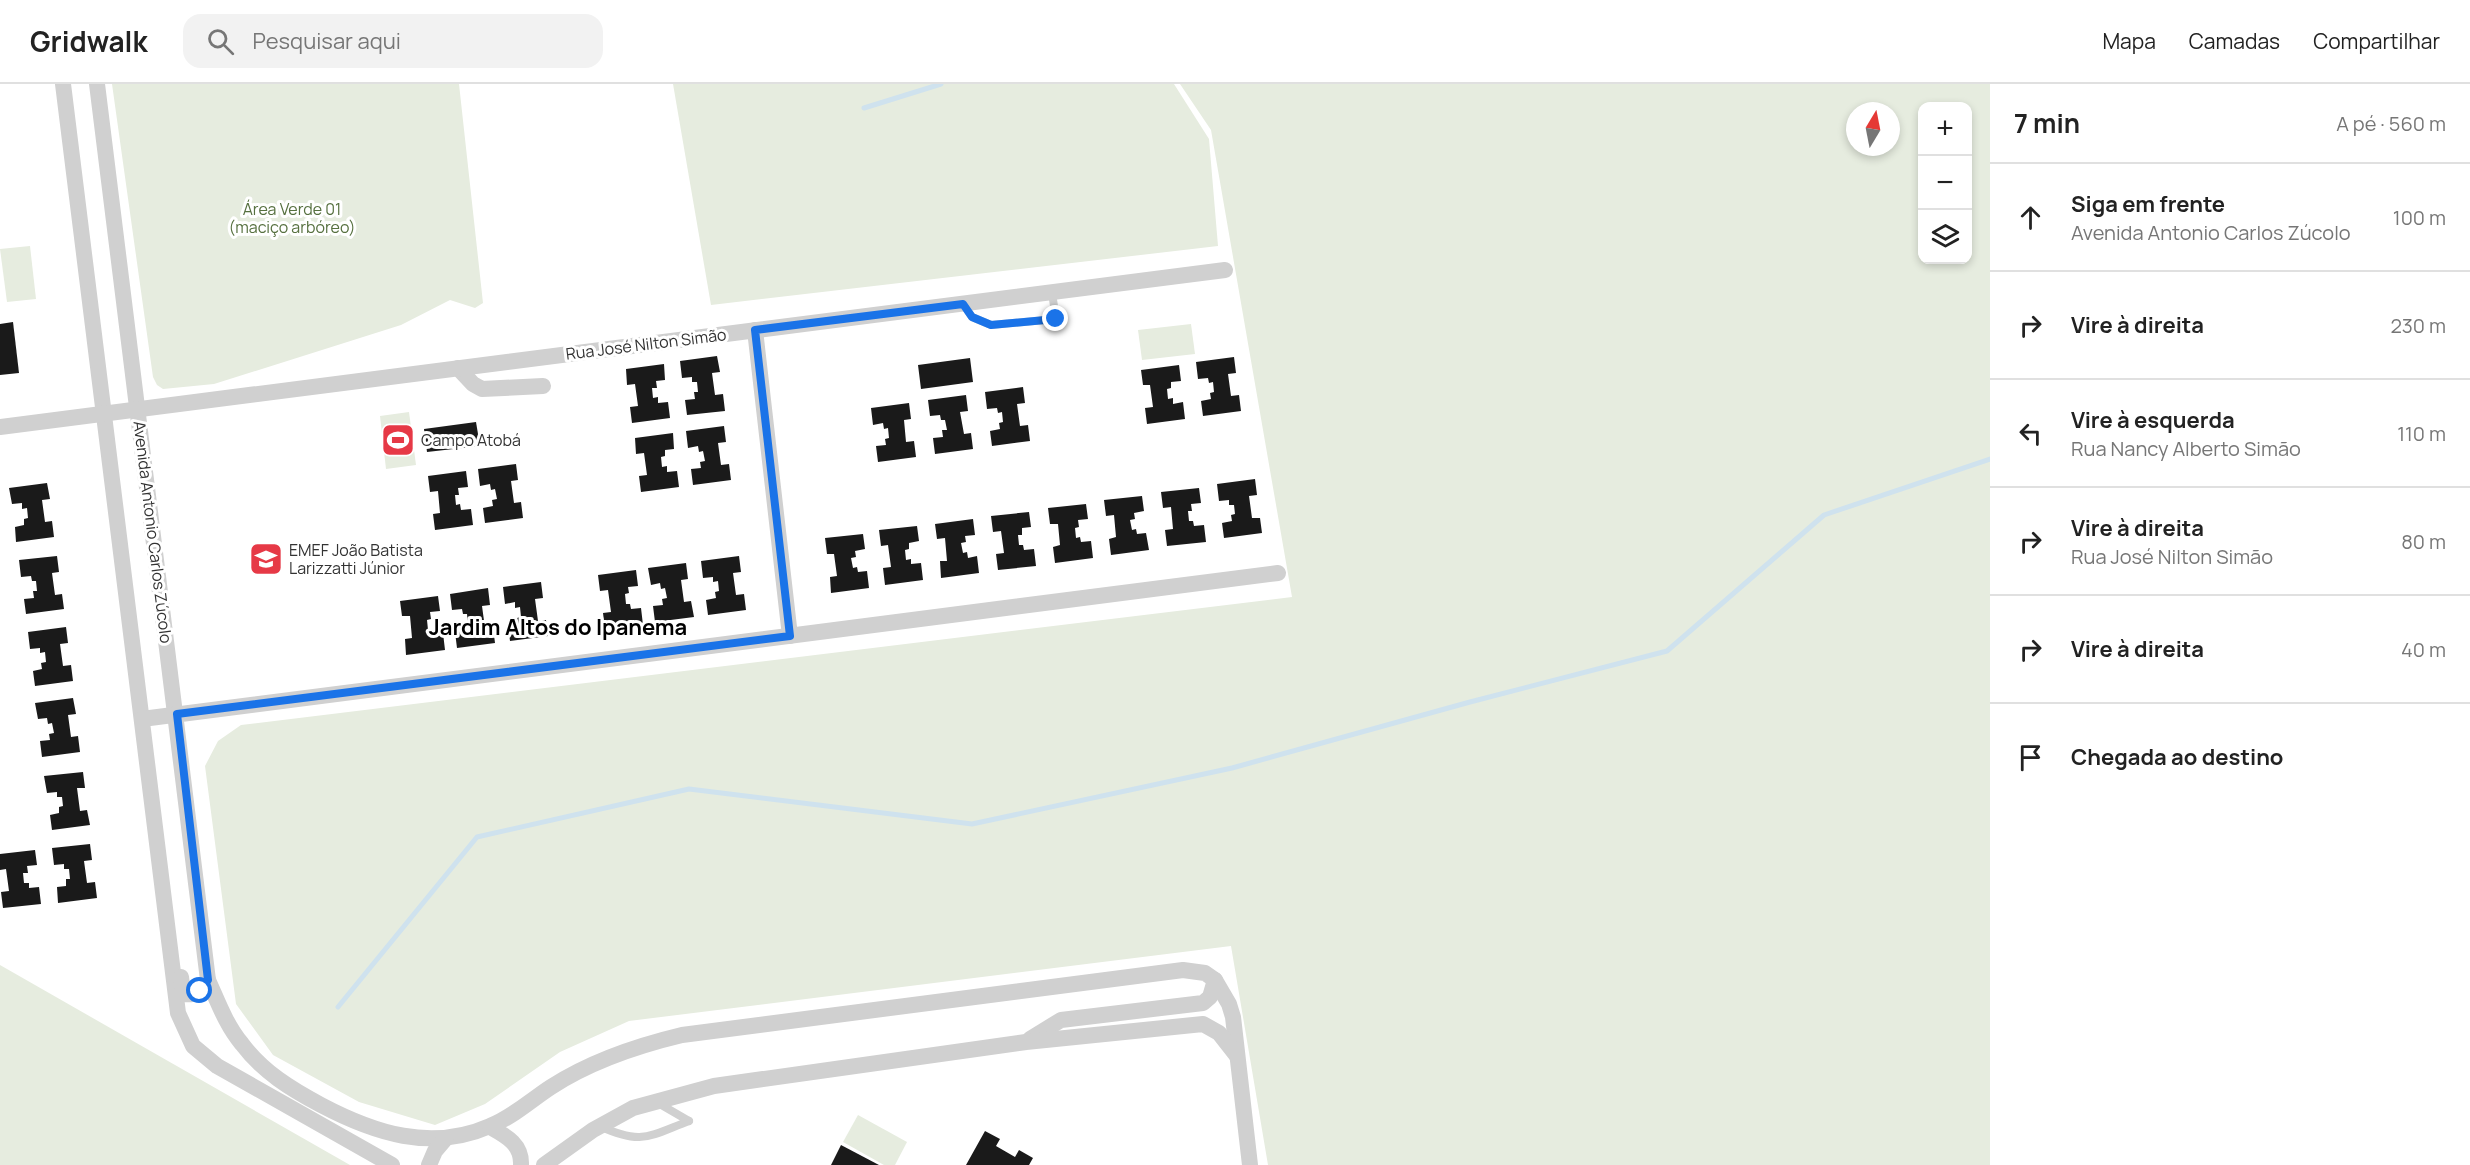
<!DOCTYPE html>
<html lang="pt">
<head>
<meta charset="utf-8">
<style>
  :root { --surface:#fff; --page:#f2f2f2; --text:#222; --muted:#767676; --line:#e0e0e0 }
  body { margin:0; font-family:Manrope,sans-serif; background:var(--page); color:var(--text) }
  .controls { position:absolute; right:18px; top:18px; display:grid; overflow:hidden; border-radius:12px; box-shadow:0 3px 9px #0003 }
  .controls button { width:54px; height:54px; display:grid; place-items:center; padding:0; border:0; border-bottom:2px solid var(--line); background:var(--surface); color:var(--text); font:30px sans-serif }
  .compass { position:absolute; left:1846px; top:18px; width:54px; height:54px; border-radius:50%; background:var(--surface); box-shadow:0 3px 9px #0003; rotate:10deg }
  .stop { position:absolute; width:18px; height:18px; margin:-14px; border:4px solid #1a73e8; border-radius:50%; background:#fff }
  .stop.end { background:#1a73e8; border-color:#fff; box-shadow:0 2px 6px #0008 }
  .list { margin:0; padding:0; list-style:none }
  h2 { display:flex; justify-content:space-between; align-items:center; height:78px; margin:0; padding:0 24px; font-size:26px }
  h2 small { font-size:20px; font-weight:400; color:var(--muted) }
  .list li { display:grid; grid-template-columns:39px 1fr auto; gap:18px; align-items:center; box-sizing:border-box; height:108px; padding:0 24px; border-top:2px solid var(--line) }
  .list b { display:block; font-size:22px; white-space:nowrap }
  .list p { margin:0; font-size:20px; white-space:nowrap; color:var(--muted) }
  .list em { font-size:20px; font-style:normal; color:var(--muted) }
  .icon { flex:none; width:33px; height:33px; fill:none; stroke:currentColor; stroke-width:2; stroke-linecap:round; stroke-linejoin:round }
  .map { position:relative; flex:none; width:1990px; height:1081px; overflow:hidden }
  header { display:flex; align-items:center; gap:36px; box-sizing:border-box; height:84px; padding:0 30px; background:var(--surface); border-bottom:2px solid var(--line) }
  header strong { font-size:28px }
  nav { display:flex; gap:33px; margin-inline-start:auto; font-size:21px }
  .search { width:420px; height:54px; background:var(--page); display:flex; align-items:center; gap:15px; box-sizing:border-box; padding:0 21px; border-radius:18px; color:var(--muted); font-size:22px }
  main { display:flex }
  aside { flex:1; background:var(--surface) }
  .map>svg:first-child { display:block }
</style>
</head>
<body>
<header>
<strong>Gridwalk</strong>
<div class="search"><svg class="icon" aria-label="search" viewBox="0 0 24 24"><circle cx="10" cy="10" r="6"/><path d="M15 15l6 6"/></svg>Pesquisar aqui</div>
<nav><a>Mapa</a><a>Camadas</a><a>Compartilhar</a></nav>
</header>
<main>
<div class="map">
<svg width="1990" height="1081" viewBox="0 0 1990 1081">
  <rect width="100%" height="100%" fill="#fff"/>
  <g fill="#e6ecdf" fill-rule="evenodd">
    <polygon points="112,0 459,0 483,219 475,224 450,216 401,241 214,300 163,305 157,301 153,293"/>
    <polygon points="673,0 1174,0 1209,55 1218,162 711,221"/>
    <path d="M1180,0H1990V1081H1268L1231,862L629,937L560,968L485,1020L435,1041L359,1018L273,971L236,920L205,682L218,657L241,641L1292,513L1211,46ZM1968,22V176H1922V22ZM1855,27H1891V63H1855Z"/>
    <polygon points="30,162 36,215 7,218 0,165"/>
    <polygon points="1191,240 1195,270 1142,276 1138,246"/>
    <polygon points="409,328 416,381 386,385 380,332"/>
    <polygon points="0,881 350,1081 0,1081"/>
    <polygon points="858,1031 907,1058 895,1081 884,1081 843,1058"/>
  </g>
  <g fill="none" stroke-linecap="round" stroke-linejoin="round">
    <g stroke="#cfe2ee" stroke-width="5">
      <polyline points="864,24 941,0"/>
      <polyline points="338,923 477,753 689,705 972,740 1232,684 1470,618 1667,567 1824,431 1990,375"/>
    </g>
  </g>
  <g fill="#1a1a1a">
    <polygon points="13,238 19,289 0,291 0,240"/>
    <polygon points="717,272 720,288 712,289 715,311 723,310 725,327 687,331 685,316 695,315 694,308 698,308 697,298 692,298 692,293 682,294 680,277"/>
    <polygon points="1234,273 1236,289 1228,290 1231,312 1239,311 1241,327 1203,332 1201,317 1211,315 1210,309 1214,308 1213,298 1209,299 1208,294 1198,295 1196,278"/>
    <polygon points="970,274 973,298 921,305 918,281"/>
    <polygon points="664,280 665,296 656,297 657,304 652,304 653,314 658,313 658,319 668,318 670,334 632,339 630,323 638,322 635,300 627,301 626,285"/>
    <polygon points="1179,281 1181,297 1171,298 1171,304 1167,305 1168,315 1173,314 1173,320 1183,318 1185,335 1147,340 1145,324 1153,323 1150,301 1143,301 1141,286"/>
    <polygon points="1023,303 1025,319 1017,320 1020,342 1028,341 1030,357 992,362 990,347 1000,345 999,339 1003,338 1002,328 998,329 997,324 987,325 985,308"/>
    <polygon points="966,311 968,327 960,328 964,350 971,349 973,365 935,370 933,354 943,353 942,346 947,346 945,336 941,336 940,331 930,332 928,316"/>
    <polygon points="909,319 911,335 904,336 906,358 914,357 916,373 878,378 876,362 886,361 885,355 889,354 888,344 884,345 883,339 873,341 871,324"/>
    <polygon points="476,338 480,362 427,368 424,345"/>
    <polygon points="724,342 726,358 718,359 721,381 729,380 731,396 693,401 691,385 701,384 700,378 705,377 703,367 699,368 698,362 688,364 686,347"/>
    <polygon points="673,349 674,365 665,366 665,372 661,373 662,383 667,382 667,388 677,387 679,403 641,408 639,392 647,391 644,369 636,370 635,354"/>
    <polygon points="516,380 518,396 511,397 514,419 521,418 523,434 485,439 483,424 493,422 492,416 497,415 495,405 491,406 490,400 480,402 478,385"/>
    <polygon points="466,387 468,403 458,404 459,411 455,411 456,421 460,420 461,426 471,425 473,441 435,446 433,430 440,429 438,407 430,408 428,392"/>
    <polygon points="1255,395 1257,411 1249,412 1252,434 1260,434 1262,449 1224,454 1222,439 1232,437 1231,431 1235,430 1234,421 1229,421 1229,416 1219,417 1217,400"/>
    <polygon points="47,399 50,415 42,416 45,438 52,437 54,453 16,458 15,443 24,441 24,435 28,434 27,424 22,425 22,419 12,420 9,404"/>
    <polygon points="1199,404 1201,419 1191,420 1192,427 1188,427 1189,437 1193,437 1194,442 1204,441 1206,458 1167,462 1165,446 1173,445 1171,423 1163,424 1161,408"/>
    <polygon points="1142,412 1144,427 1134,429 1135,435 1130,436 1132,446 1136,445 1137,450 1146,449 1149,466 1111,471 1109,455 1116,453 1114,431 1106,432 1104,416"/>
    <polygon points="1086,420 1088,435 1078,436 1079,443 1075,444 1076,454 1080,453 1081,458 1091,457 1093,474 1055,479 1053,463 1060,461 1058,440 1050,440 1048,424"/>
    <polygon points="1029,428 1031,443 1022,444 1022,451 1018,451 1019,461 1023,461 1024,466 1034,465 1036,482 998,486 996,470 1004,469 1001,447 993,448 991,432"/>
    <polygon points="973,435 975,451 965,452 966,458 961,459 963,469 967,468 968,474 977,472 979,489 941,494 940,477 947,477 945,454 937,455 935,440"/>
    <polygon points="917,442 919,457 909,459 909,465 905,466 906,476 911,475 911,480 921,479 923,496 885,501 883,484 891,483 888,461 881,462 879,446"/>
    <polygon points="863,450 865,465 855,467 856,473 851,474 853,484 857,483 858,488 867,487 869,504 831,509 830,493 837,492 834,470 827,470 825,454"/>
    <polygon points="57,472 59,488 52,489 55,511 62,510 64,525 26,530 24,515 34,514 33,507 37,507 36,497 32,497 31,492 21,493 19,476"/>
    <polygon points="739,472 741,488 733,489 736,511 744,510 746,526 708,531 706,516 716,514 715,508 719,507 718,497 713,498 713,493 703,494 701,477"/>
    <polygon points="686,479 688,495 681,496 684,518 691,517 694,533 655,538 653,522 663,521 662,515 667,514 665,504 661,505 660,499 651,501 648,484"/>
    <polygon points="636,486 638,502 628,503 629,509 625,510 626,520 630,520 631,525 641,524 643,541 605,545 603,529 611,528 608,506 600,507 598,491"/>
    <polygon points="541,498 543,514 535,515 538,537 546,536 548,552 510,557 508,541 518,540 517,534 521,533 520,523 515,524 515,518 505,520 503,503"/>
    <polygon points="488,504 490,521 482,522 485,544 493,543 495,559 457,564 455,548 465,547 464,540 468,540 467,530 463,530 462,525 452,526 450,510"/>
    <polygon points="438,512 440,527 430,528 431,535 427,536 428,546 432,545 433,550 443,549 445,566 406,571 405,555 412,554 410,532 402,532 400,517"/>
    <polygon points="66,543 68,559 60,560 63,582 71,581 73,597 35,602 33,587 42,585 41,579 46,578 45,568 40,569 40,564 30,565 28,548"/>
    <polygon points="73,614 76,630 68,631 71,653 78,652 80,668 42,673 40,657 50,656 49,650 54,649 52,639 48,640 47,634 38,635 35,619"/>
    <polygon points="83,688 85,704 77,704 80,727 87,726 90,741 52,746 50,731 59,729 59,723 63,722 62,713 57,713 57,708 47,709 44,692"/>
    <polygon points="90,760 92,776 84,777 87,799 95,798 97,814 58,819 57,803 66,802 66,795 70,795 69,785 64,785 64,780 54,781 52,764"/>
    <polygon points="35,766 37,781 27,782 28,789 23,789 24,799 29,799 29,804 39,803 41,820 3,824 1,808 9,807 6,785 0,786 0,770"/>
    <polygon points="985,1047 1000,1055 996,1062 1015,1073 1019,1066 1033,1074 1029,1081 966,1081"/>
    <polygon points="841,1061 879,1081 831,1081"/>
  </g>
  <g fill="none" stroke-linecap="round" stroke-linejoin="round">
    <g stroke="#d0d0d0" stroke-width="8">
      <polyline points="963,220 972,233 991,241 1056,235 1052,209"/>
      <polyline points="658,1019 689,1037"/>
      <path d="M599,1042C642,1061 647,1053 689,1037"/>
    </g>
    <g stroke="#d0d0d0" stroke-width="16">
      <polyline points="63,0 178,929 193,962 217,982 392,1081"/>
      <path d="M97,0L208,896C218,918 226,941 242,960C263,988 291,1005 321,1021C374,1049 431,1068 490,1042C513,1033 531,1016 551,1003C591,977 636,962 682,951L1183,886L1205,889L1215,896L1229,920L1233,933L1250,1081"/>
      <polyline points="755,246 790,552"/>
      <polyline points="458,284 473,300 482,305 543,302"/>
      <polyline points="0,343 1225,186"/>
      <polyline points="142,635 1278,489"/>
      <path d="M181,893L183,910C196,912 201,906 208,896"/>
      <polyline points="1030,955 1061,936 1203,919 1210,913 1215,896"/>
      <path d="M490,1043C506,1052 522,1060 521,1081"/>
      <polyline points="429,1081 435,1067 446,1054"/>
      <polyline points="544,1081 593,1046 633,1024 714,1002 1026,958 1203,940 1219,949 1237,972"/>
    </g>
  </g>
  <g fill="none" stroke-linecap="round" stroke-linejoin="round">
    <polyline stroke="#1a73e8" stroke-width="8" points="200,907 208,896 177,630 790,552 755,246 963,220 972,233 991,241 1056,235"/>
  </g>
  <defs>
    <g id="stadium-square" transform="scale(1.725)"><rect x="-9" y="-9" width="18" height="18" rx="4" fill="#e63946" stroke="#fff"/><path d="M0-5a6.5 5 0 1 0 0 10a6.5 5 0 1 0 0-10ZM-3.5-1.8h7v3.6h-7Z" fill="#fff"/></g>
    <g id="school-square" transform="scale(1.725)"><rect x="-9" y="-9" width="18" height="18" rx="4" fill="#e63946" stroke="#fff"/><path d="M0-5L7-2L0 1L-7-2ZM-4 1L0 2.5L4 1V4Q0 6-4 4Z" fill="#fff"/></g>
  </defs>
  <g fill-rule="evenodd">
    <use href="#stadium-square" x="398" y="356"/>
    <use href="#school-square" x="266" y="475"/>
  </g>
  <g text-anchor="middle" stroke-width="6" stroke-linejoin="round" paint-order="stroke">
    <g font-size="16" fill="#56703f" stroke="#fff">
      <text x="292" y="131">Área Verde 01<tspan x="292" dy="18">(maciço arbóreo)</tspan></text>
    </g>
    <g font-size="16" fill="#333" stroke="#fff">
      <text transform="translate(646 260) rotate(-7)" y="6">Rua José Nilton Simão</text>
      <text transform="translate(153 448) rotate(83)" y="6">Avenida Antonio Carlos Zúcolo</text>
    </g>
    <g font-size="16" fill="#333" stroke="#fff" text-anchor="start">
      <text x="421" y="362">Campo Atobá</text>
      <text x="289" y="472">EMEF João Batista<tspan x="289" dy="18">Larizzatti Júnior</tspan></text>
    </g>
    <g font-size="22" font-weight="bold" fill="#000" stroke="#fff">
      <text x="558" y="551">Jardim Altos do Ipanema</text>
    </g>
  </g>
</svg>
<div class="controls">
<button>+</button>
<button>−</button>
<button><svg class="icon" aria-label="layers" viewBox="0 0 24 24"><path d="M12 4l9 5-9 5-9-5zM3 14l9 5 9-5"/></svg></button>
</div>
<svg class="compass" viewBox="-18 -18 36 36"><path d="M0-13l5 13h-10z" fill="#e53935"/><path d="M0 13l5-13h-10z" fill="#767676"/></svg>
<div class="stop" style="left:200px;top:907px"></div>
<div class="stop end" style="left:1056px;top:235px"></div>
</div>
<aside>
<h2>7 min<small>A pé · 560 m</small></h2>
<ul class="list">
<li><svg class="icon" aria-label="ahead" viewBox="0 0 24 24"><path d="M12 20V5M6 11l6-6 6 6"/></svg><div><b>Siga em frente</b><p>Avenida Antonio Carlos Zúcolo</p></div><em>100 m</em></li>
<li><svg class="icon" aria-label="right" viewBox="0 0 24 24"><path d="M7 20v-9h11M14 6l5 5-5 5"/></svg><div><b>Vire à direita</b></div><em>230 m</em></li>
<li><svg class="icon" aria-label="left" viewBox="0 0 24 24"><path d="M17 20v-9H6M10 6l-5 5 5 5"/></svg><div><b>Vire à esquerda</b><p>Rua Nancy Alberto Simão</p></div><em>110 m</em></li>
<li><svg class="icon" aria-label="right" viewBox="0 0 24 24"><path d="M7 20v-9h11M14 6l5 5-5 5"/></svg><div><b>Vire à direita</b><p>Rua José Nilton Simão</p></div><em>80 m</em></li>
<li><svg class="icon" aria-label="right" viewBox="0 0 24 24"><path d="M7 20v-9h11M14 6l5 5-5 5"/></svg><div><b>Vire à direita</b></div><em>40 m</em></li>
<li><svg class="icon" aria-label="arrive" viewBox="0 0 24 24"><path d="M6 21V4h12l-3 4 3 4H6"/></svg><div><b>Chegada ao destino</b></div></li>
</ul>
</aside>
</main>
</body>
</html>
